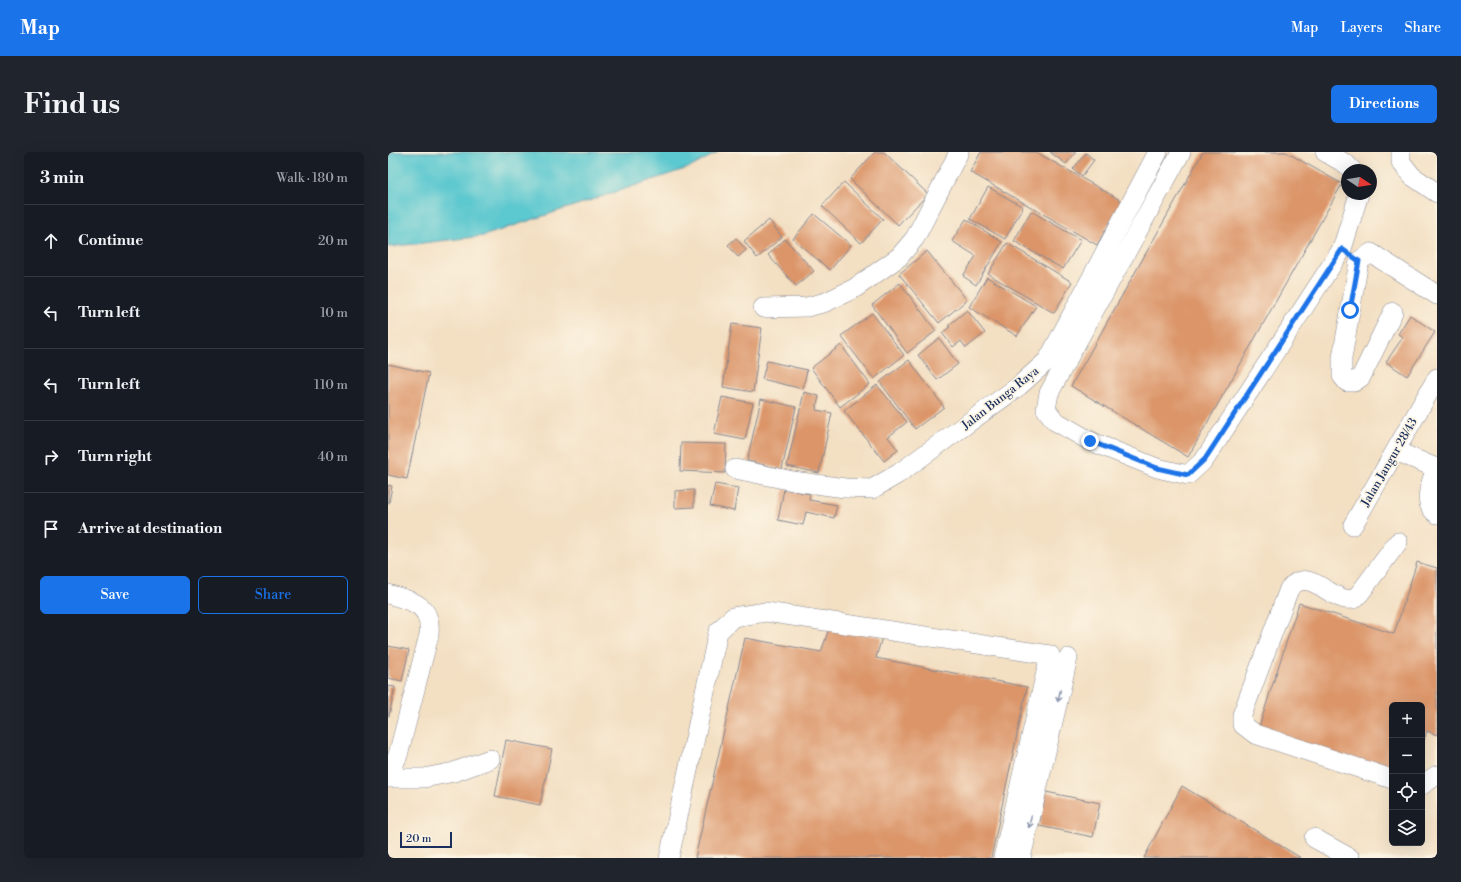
<!DOCTYPE html>
<html lang="en">
<head>
<meta charset="utf-8">
<style>
  :root { --surface:#171b24; --page:#20242c; --text:#f1f3f6; --muted:#9ea1a6; --line:#363941; --accent:#1a73e8 }
  body { margin:0; font-family:"Libre Bodoni",serif; background:var(--page); color:var(--text) }
  .controls { position:absolute; right:12px; bottom:12px; display:grid; overflow:hidden; border-radius:6px; box-shadow:0 4px 16px #0002 }
  .controls button { width:36px; height:36px; display:grid; place-items:center; padding:0; border:0; border-bottom:1px solid var(--line); background:var(--surface); color:var(--text); font:20px sans-serif }
  .compass { position:absolute; left:953px; top:12px; width:36px; height:36px; border-radius:50%; background:var(--surface); box-shadow:0 4px 16px #0002; rotate:102deg }
  .scale { position:absolute; left:12px; bottom:10px; width:52px; box-sizing:border-box; padding-left:4px; border:2px solid #1b2f5e; border-top:0; font-size:11px; line-height:14px; white-space:nowrap; color:#1b2f5e; -webkit-text-stroke:3px #fcf5e5; paint-order:stroke }
  .stop { position:absolute; width:12px; height:12px; margin:-9px; border:3px solid #1a73e8; border-radius:50%; background:#fff }
  .stop.end { background:#1a73e8; border-color:#fff; box-shadow:0 1px 4px #0008 }
  .list { margin:0; padding:0; list-style:none }
  h2 { display:flex; justify-content:space-between; align-items:center; height:52px; margin:0; padding:0 16px; font-size:17px }
  h2 small { font-size:13px; font-weight:400; color:var(--muted) }
  .list li { display:grid; grid-template-columns:26px 1fr auto; gap:12px; align-items:center; box-sizing:border-box; height:72px; padding:0 16px; border-top:1px solid var(--line) }
  .list b { display:block; font-size:15px; white-space:nowrap }
  .list em { font-size:13px; font-style:normal; color:var(--muted) }
  .actions { display:flex; gap:8px; padding:12px 16px }
  .actions a { flex:1; padding:9px 0; border:1px solid var(--accent); border-radius:6px; text-align:center; font-size:14px; color:var(--accent) }
  .actions .main { background:var(--accent); color:#fff }
  .icon { flex:none; width:22px; height:22px; fill:none; stroke:currentColor; stroke-width:2; stroke-linecap:round; stroke-linejoin:round }
  .map { position:relative; flex:none; width:1049px; height:706px; overflow:hidden; border-radius:6px }
  header { display:flex; align-items:center; gap:24px; box-sizing:border-box; height:56px; padding:0 20px; background:var(--accent); color:#fff }
  header strong { font-size:19px }
  nav { display:flex; gap:22px; margin-inline-start:auto; font-size:14px }
  .intro { display:flex; align-items:center; justify-content:space-between; box-sizing:border-box; height:96px; padding:0 24px }
  h1 { margin:0; font-size:28px }
  .button { padding:10px 18px; border-radius:6px; background:var(--accent); color:#fff; font-size:14px; font-weight:700 }
  main { display:flex; gap:24px; padding:0 24px }
  aside { flex:1; background:var(--surface); border-radius:6px; box-shadow:0 4px 16px #0002 }
  .map>svg:first-child { display:block }
</style>
</head>
<body>
<header>
<strong>Map</strong>
<nav><a>Map</a><a>Layers</a><a>Share</a></nav>
</header>
<div class="intro"><h1>Find us</h1><a class="button">Directions</a></div>
<main>
<aside>
<h2>3 min<small>Walk · 180 m</small></h2>
<ul class="list">
<li><svg class="icon" aria-label="ahead" viewBox="0 0 24 24"><path d="M12 20V5M6 11l6-6 6 6"/></svg><div><b>Continue</b></div><em>20 m</em></li>
<li><svg class="icon" aria-label="left" viewBox="0 0 24 24"><path d="M17 20v-9H6M10 6l-5 5 5 5"/></svg><div><b>Turn left</b></div><em>10 m</em></li>
<li><svg class="icon" aria-label="left" viewBox="0 0 24 24"><path d="M17 20v-9H6M10 6l-5 5 5 5"/></svg><div><b>Turn left</b></div><em>110 m</em></li>
<li><svg class="icon" aria-label="right" viewBox="0 0 24 24"><path d="M7 20v-9h11M14 6l5 5-5 5"/></svg><div><b>Turn right</b></div><em>40 m</em></li>
<li><svg class="icon" aria-label="arrive" viewBox="0 0 24 24"><path d="M6 21V4h12l-3 4 3 4H6"/></svg><div><b>Arrive at destination</b></div></li>
</ul>
<div class="actions"><a class="main">Save</a><a>Share</a></div>
</aside>
<div class="map">
<svg width="1049" height="706" viewBox="0 0 1049 706">
  <rect width="100%" height="100%" fill="#fcf5e5"/>
  <filter id="ink" filterUnits="userSpaceOnUse"><feTurbulence type="fractalNoise" baseFrequency=".025" numOctaves="2"/><feDisplacementMap in="SourceGraphic" scale="8" xChannelSelector="R" yChannelSelector="G"/><feConvolveMatrix kernelMatrix="1 2 1 2 8 2 1 2 1" color-interpolation-filters="sRGB"/></filter>
  <filter id="wash" filterUnits="userSpaceOnUse"><feTurbulence type="fractalNoise" baseFrequency=".012" numOctaves="4" result="noise"/><feDisplacementMap in="SourceGraphic" scale="16" xChannelSelector="R" yChannelSelector="G"/><feGaussianBlur stdDeviation="0.9" result="paint"/><feColorMatrix in="noise" values="0 0 0 0 0 0 0 0 0 0 0 0 0 0 0 0 0 1.4 0 .05"/><feComposite in="paint" operator="in"/></filter>
  <g filter="url(#wash)">
    <rect width="100%" height="100%" fill="#f3dfc2"/>
    <polygon fill="#5bc8cf" stroke="#3b7c96" points="0,0 330,0 303,15 95,84 0,95"/>
    <g id="blocks">
      <g fill="#db9569">
        <polygon points="487,0 496,0 540,42 510,73 462,27"/>
        <polygon points="593,0 648,0 734,49 709,93 582,20"/>
        <polygon points="662,0 688,0 678,12"/>
        <polygon points="815,0 898,0 954,32 800,305 683,234"/>
        <polygon points="698,1 706,8 694,24 685,17"/>
        <polygon points="456,30 495,67 473,91 434,54"/>
        <polygon points="600,35 635,55 617,87 582,67"/>
        <polygon points="643,59 693,88 675,117 626,89"/>
        <polygon points="426,62 463,93 442,118 405,87"/>
        <polygon points="578,67 614,90 588,133 575,124 588,104 564,89"/>
        <polygon points="381,68 394,85 369,106 356,89"/>
        <polygon points="348,86 358,98 350,105 340,93"/>
        <polygon points="397,87 426,119 408,134 380,103"/>
        <polygon points="619,91 684,130 666,161 600,122"/>
        <polygon points="539,99 579,148 551,171 511,122"/>
        <polygon points="599,125 648,154 629,184 581,155"/>
        <polygon points="512,131 548,179 519,201 484,153"/>
        <polygon points="579,158 597,181 578,196 573,189 565,195 554,181 562,175 560,174"/>
        <polygon points="484,161 516,203 486,227 453,184"/>
        <polygon points="1022,163 1047,180 1019,224 998,210 1015,185 1010,182"/>
        <polygon points="344,172 374,176 365,240 335,235"/>
        <polygon points="551,186 570,212 549,228 530,203"/>
        <polygon points="453,193 482,232 452,255 423,216"/>
        <polygon points="521,208 556,255 527,277 492,230"/>
        <polygon points="379,209 419,218 415,237 374,227"/>
        <polygon points="0,212 41,221 19,327 0,323"/>
        <polygon points="489,233 519,270 500,285 510,298 496,309 456,259"/>
        <polygon points="416,240 431,244 428,258 444,261 431,321 399,314"/>
        <polygon points="334,245 365,251 357,288 326,282"/>
        <polygon points="373,247 408,255 394,317 359,309"/>
        <polygon points="293,291 338,292 337,321 292,319"/>
        <polygon points="327,332 350,336 346,359 322,354"/>
        <polygon points="0,333 4,334 1,351 0,351"/>
        <polygon points="396,337 422,342 421,348 449,353 446,366 418,360 415,373 390,368"/>
        <polygon points="306,338 306,355 287,356 287,339"/>
        <polygon points="1029,410 1049,416 1049,583 1039,579 1034,593 1034,553 1004,553 1004,621 870,578 911,451 1006,482"/>
        <polygon points="441,477 494,485 488,506 639,535 603,706 307,706 357,486 433,500"/>
        <polygon points="0,494 21,498 14,529 0,526"/>
        <polygon points="0,534 7,535 1,564 0,564"/>
        <polygon points="118,588 164,597 152,653 107,644"/>
        <polygon points="794,634 913,706 756,706"/>
        <polygon points="658,640 712,651 705,685 651,674"/>
      </g>
    </g>
  </g>
  <g filter="url(#ink)">
    <use href="#blocks" fill-opacity="0" stroke="#878790" stroke-width="1"/>
    <g fill="none" stroke-linecap="round" stroke-linejoin="round">
      <g stroke="#878790" stroke-width="20">
        <g id="minor">
          <polyline points="793,0 661,241 658,257 667,269 702,289 769,316 800,323 817,307 954,97 971,42"/>
          <polyline points="937,0 958,12 964,18"/>
          <polyline points="1013,0 1013,10 1024,24 1049,41"/>
          <polyline points="375,156 419,155 438,150 467,136 511,105 527,86 571,0"/>
          <polyline points="1005,160 973,225 966,230 959,230 954,224 954,206 971,109 983,101 1049,143"/>
          <path d="M1008,299L1048,316C1043,331 1033,351 1049,362"/>
          <polyline points="347,317 405,329 457,336 484,337 510,322 631,234 660,208 770,0"/>
          <polyline points="965,373 1049,226"/>
          <path d="M0,442C24,449 44,452 41,483L10,603L4,617L0,620"/>
          <polyline points="0,626 36,626 66,620 102,607"/>
          <path d="M1004,627L867,582L854,572V563L901,437C919,415 937,442 957,447C959,448 963,447 966,447L972,441L1010,390"/>
          <polyline points="1034,633 1049,623"/>
          <polyline points="926,686 962,706"/>
          <polyline points="281,706 330,480 345,465 378,460 662,503 615,706"/>
          <polyline points="633,706 680,506"/>
        </g>
      </g>
      <use href="#minor" stroke="#fff" stroke-width="19"/>
    </g>
    <defs><path id="oneway-shaft" d="M-6 0H5M1.5-3L5.5 0L1.5 3" fill="none" stroke-width="1.6" stroke-linecap="round" stroke-linejoin="round"/></defs>
    <g stroke="#8d97ae">
      <use href="#oneway-shaft" transform="translate(671 544) rotate(103)"/>
      <use href="#oneway-shaft" transform="translate(642 670) rotate(103)"/>
    </g>
  </g>
  <g fill="none" stroke-linecap="round" stroke-linejoin="round" filter="url(#ink)">
    <polyline stroke="#1a73e8" stroke-width="5" points="702,289 769,316 800,323 817,307 954,97 971,109 962,158"/>
  </g>
  <g text-anchor="middle" stroke-width="3.5" stroke-linejoin="round" paint-order="stroke">
    <g font-size="12" fill="#1b2f5e" stroke="#fcf5e5">
      <text transform="translate(612 246) rotate(-38)" y="4">Jalan Bunga Raya</text>
      <text transform="translate(1001 310) rotate(-60)" y="4">Jalan Jangur 28/43</text>
    </g>
  </g>
</svg>
<div class="controls">
<button>+</button>
<button>−</button>
<button><svg class="icon" aria-label="locate" viewBox="0 0 24 24"><circle cx="12" cy="12" r="6"/><path d="M12 2v4M12 18v4M2 12h4M18 12h4"/></svg></button>
<button><svg class="icon" aria-label="layers" viewBox="0 0 24 24"><path d="M12 4l9 5-9 5-9-5zM3 14l9 5 9-5"/></svg></button>
</div>
<svg class="compass" viewBox="-18 -18 36 36"><path d="M0-13l5 13h-10z" fill="#e53935"/><path d="M0 13l5-13h-10z" fill="#9ea1a6"/></svg>
<div class="scale">20 m</div>
<div class="stop" style="left:962px;top:158px"></div>
<div class="stop end" style="left:702px;top:289px"></div>
</div>
</main>
</body>
</html>
